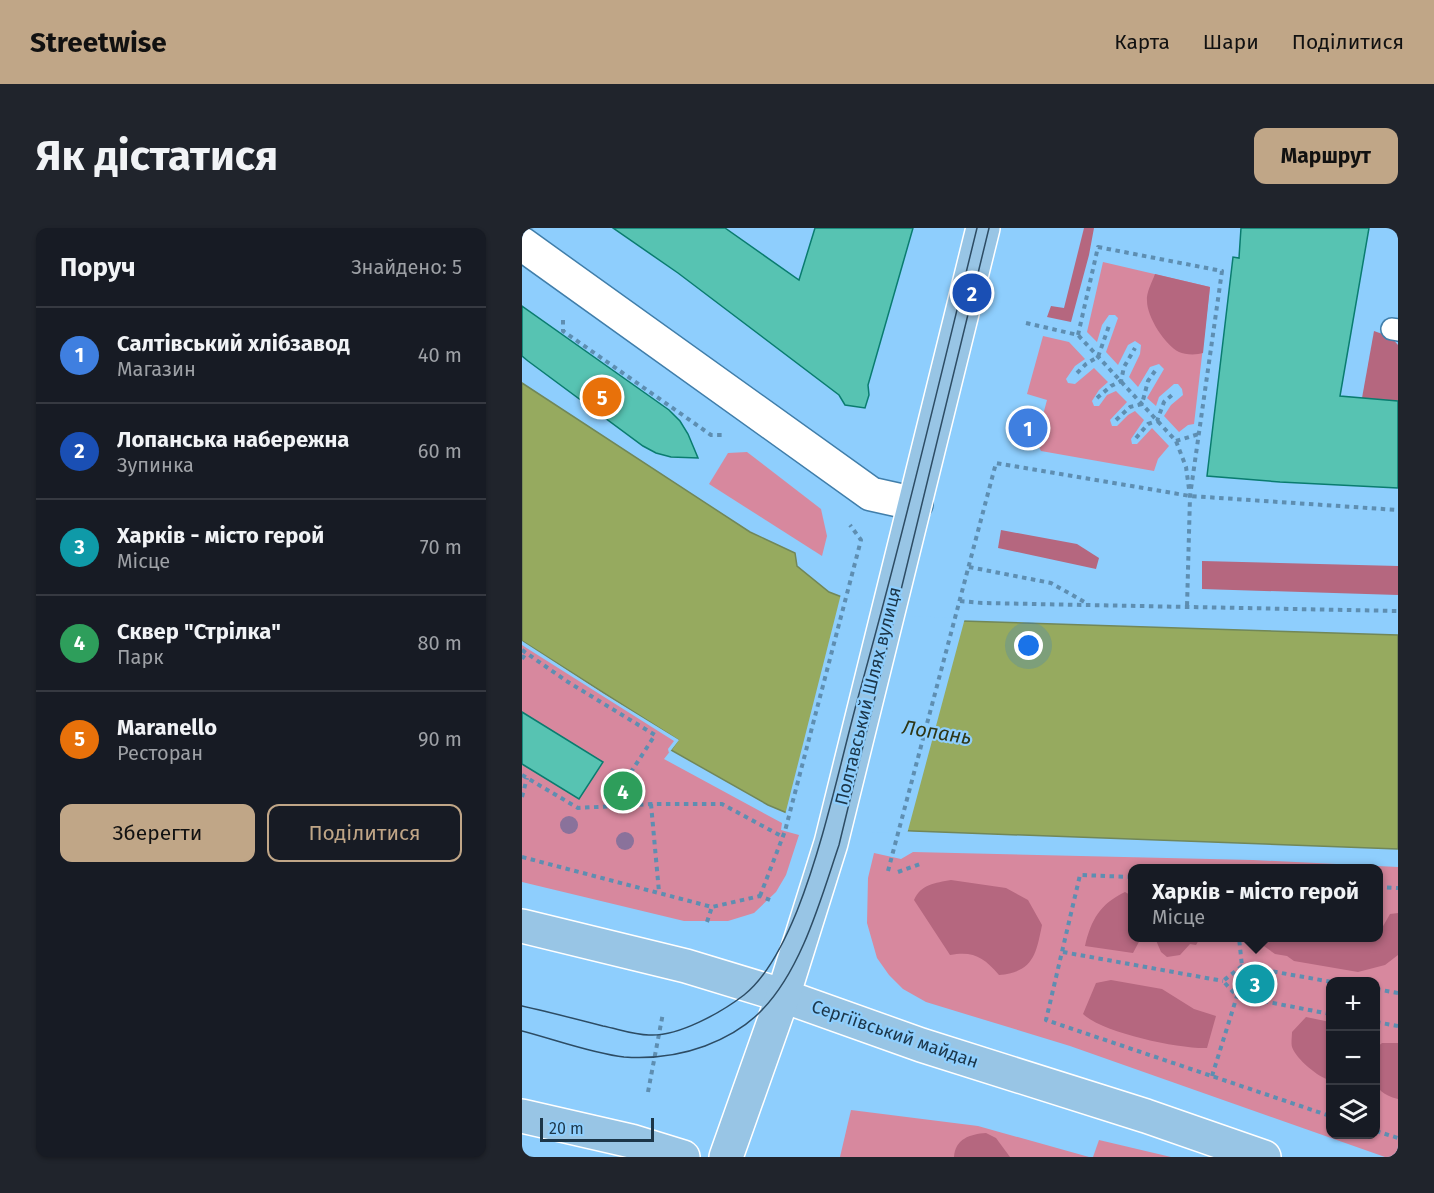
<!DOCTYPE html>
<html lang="uk">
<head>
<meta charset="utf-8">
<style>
  :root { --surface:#171b24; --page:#20242c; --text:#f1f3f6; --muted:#9ea1a6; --line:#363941; --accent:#c0a687 }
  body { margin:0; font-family:"Fira Sans",sans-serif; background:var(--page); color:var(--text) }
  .controls { position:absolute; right:18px; bottom:18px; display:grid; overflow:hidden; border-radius:12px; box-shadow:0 2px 4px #0004 }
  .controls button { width:54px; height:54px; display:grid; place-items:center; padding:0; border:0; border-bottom:2px solid var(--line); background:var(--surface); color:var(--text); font:30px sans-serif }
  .scale { position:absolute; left:18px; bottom:15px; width:114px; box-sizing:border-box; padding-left:6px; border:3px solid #1c3649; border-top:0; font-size:16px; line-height:21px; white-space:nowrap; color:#1c3649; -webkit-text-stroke:4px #8ecefd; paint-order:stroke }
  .you { position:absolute; left:507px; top:418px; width:21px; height:21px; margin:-15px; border:4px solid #fff; border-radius:50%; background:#1a73e8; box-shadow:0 0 0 9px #1a73e833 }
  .badge { display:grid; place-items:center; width:39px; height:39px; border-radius:50%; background:var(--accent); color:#fff; font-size:20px; font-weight:700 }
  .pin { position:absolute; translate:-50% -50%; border:3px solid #fff; box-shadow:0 2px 6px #0006 }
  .popup { position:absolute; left:606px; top:636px; width:255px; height:78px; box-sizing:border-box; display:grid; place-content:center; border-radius:12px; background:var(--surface); filter:drop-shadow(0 2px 4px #0005); font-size:20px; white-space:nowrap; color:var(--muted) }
  .popup b { font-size:22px; color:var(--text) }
  .popup::after { content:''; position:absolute; left:50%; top:100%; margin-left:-12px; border:12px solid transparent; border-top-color:var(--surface) }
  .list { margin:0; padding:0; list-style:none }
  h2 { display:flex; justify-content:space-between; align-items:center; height:78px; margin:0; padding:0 24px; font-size:26px }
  h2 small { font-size:20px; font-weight:400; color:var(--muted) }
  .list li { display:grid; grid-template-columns:39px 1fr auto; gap:18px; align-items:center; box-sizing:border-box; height:96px; padding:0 24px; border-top:2px solid var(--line) }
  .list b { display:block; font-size:22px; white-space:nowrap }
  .list p { margin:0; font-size:20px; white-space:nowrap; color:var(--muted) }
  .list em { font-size:20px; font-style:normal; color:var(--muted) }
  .actions { display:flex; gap:12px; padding:18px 24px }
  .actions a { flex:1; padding:14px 0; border:2px solid var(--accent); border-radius:12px; text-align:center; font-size:21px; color:var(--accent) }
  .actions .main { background:var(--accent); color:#111 }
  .icon { flex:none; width:33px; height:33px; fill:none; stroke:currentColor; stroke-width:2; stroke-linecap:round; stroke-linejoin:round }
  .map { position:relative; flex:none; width:876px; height:929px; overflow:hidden; border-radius:12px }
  header { display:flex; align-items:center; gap:36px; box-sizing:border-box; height:84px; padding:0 30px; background:var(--accent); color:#111 }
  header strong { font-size:28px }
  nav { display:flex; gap:33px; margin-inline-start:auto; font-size:21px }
  .intro { display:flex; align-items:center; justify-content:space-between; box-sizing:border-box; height:144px; padding:0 36px }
  h1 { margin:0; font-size:42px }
  .button { padding:15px 27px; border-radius:12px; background:var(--accent); color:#111; font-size:21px; font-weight:700 }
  main { display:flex; gap:36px; padding:0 36px }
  aside { flex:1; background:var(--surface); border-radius:12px; box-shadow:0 2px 4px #0004 }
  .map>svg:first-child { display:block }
</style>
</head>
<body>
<header>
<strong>Streetwise</strong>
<nav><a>Карта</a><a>Шари</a><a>Поділитися</a></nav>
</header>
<div class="intro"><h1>Як дістатися</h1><a class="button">Маршрут</a></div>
<main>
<aside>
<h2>Поруч<small>Знайдено: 5</small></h2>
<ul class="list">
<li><span class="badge" style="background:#3f7fe0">1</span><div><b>Салтівський хлібзавод</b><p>Магазин</p></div><em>40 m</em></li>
<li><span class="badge" style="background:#1a4fb4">2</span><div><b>Лопанська набережна</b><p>Зупинка</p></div><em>60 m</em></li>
<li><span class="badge" style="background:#0f9aa8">3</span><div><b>Харків - місто герой</b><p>Місце</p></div><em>70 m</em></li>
<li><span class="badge" style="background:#2e9e5b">4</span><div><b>Сквер &quot;Стрілка&quot;</b><p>Парк</p></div><em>80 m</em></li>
<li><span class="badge" style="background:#e8710a">5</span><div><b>Maranello</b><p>Ресторан</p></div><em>90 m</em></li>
</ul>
<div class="actions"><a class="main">Зберегти</a><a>Поділитися</a></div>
</aside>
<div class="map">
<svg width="876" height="929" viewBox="0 0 876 929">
  <rect width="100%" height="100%" fill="#8ecefd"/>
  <g fill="#d7889e" fill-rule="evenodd">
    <polygon points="581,34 688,59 672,196 666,197 657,204 642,188 649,177 661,167 660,161 656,156 652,156 637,169 634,178 625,170 642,141 637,136 628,139 616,159 607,149 618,126 619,117 613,113 606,117 596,137 584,124 596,90 593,87 587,87 580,97 575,114 565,104"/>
    <polygon points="521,108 547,114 563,131 553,138 544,151 546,155 553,156 572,140 586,154 577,162 570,173 572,178 577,178 585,167 594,163 605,174 588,192 590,198 595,198 606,187 613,183 622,192 609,211 610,216 615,216 630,200 647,218 636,231 632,243 519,223 514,213 525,172 505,166"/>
    <polygon points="225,224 299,281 305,308 300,328 187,256 206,225"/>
    <polygon points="0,413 157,512 142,531 260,595 259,602 277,607 264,647 254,664 232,685 206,693 162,693 0,654"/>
    <path d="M391,624L731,632L876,639V929H863L548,818L404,774L381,761L367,747L355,730L345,695L346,650L352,625L379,631ZM610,640H856V710H610ZM808,754H854V906H808Z"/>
    <polygon points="329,882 456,898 567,929 318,929"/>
    <polygon points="577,912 649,929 571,929"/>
  </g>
  <g fill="#b5677f">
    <polygon points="562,0 572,0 567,27 549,94 525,89 529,78 542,80"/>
    <path d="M633,46L688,59L681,125C675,127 663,127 657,124C643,117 625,89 625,73C624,65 630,54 633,46Z"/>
    <polygon points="852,103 869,109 876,117 876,173 840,170"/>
    <polygon points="479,302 555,316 577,330 574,341 476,320"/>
    <polygon points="680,333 876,338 876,367 680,361"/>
    <path d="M429,652L484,660L506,672L520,697C514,727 511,744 477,747C461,729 452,723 428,727L392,672C399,656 413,655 429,652Z"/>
    <path d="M603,664L610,668V710H619L611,725L563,718C569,692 578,676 603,664Z"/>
    <polygon points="876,685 876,727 863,737 836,744 772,733 765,728 753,726 739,716 739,710 856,710 856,696 860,700 868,686"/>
    <polygon points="633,710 678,710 674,717 668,716 658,727 645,729 639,724"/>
    <path d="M589,752L640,761L672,781L694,788L685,820C657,821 581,805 561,786L574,755Z"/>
    <path d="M784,789L808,794V852C797,850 774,831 770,819C769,815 770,808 770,804Z"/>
    <path d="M860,815H876V871C845,863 853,846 854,820Z"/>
    <path d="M464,905L474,910L488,929H432C433,911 448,906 464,905Z"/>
  </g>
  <polygon fill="#96aa5f" stroke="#718758" stroke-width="1.5" points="0,155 228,304 273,325 275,338 307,364 377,391 876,407 876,621 391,603 296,598 246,577 149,522 156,512 0,413"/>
  <g fill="#8ecefd">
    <polygon points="319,366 378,388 443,390 385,606 296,601 263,587"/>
    <polygon points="0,413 82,466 157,512 147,525 146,521 152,513 3,419 0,417"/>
  </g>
  <g fill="#57c3b2" stroke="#0a7c6f" stroke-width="1.5">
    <polygon points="91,0 203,0 277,52 293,0 391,0 346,157 347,167 343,180 323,177 317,167 156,45"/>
    <polygon points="719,0 847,0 818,168 876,173 876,260 758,254 685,248 711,29 717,30"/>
    <polygon points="0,78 147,182 158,193 166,206 176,230 149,229 134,225 121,218 6,133 0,128"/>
    <polygon points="0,484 81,534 57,571 0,536"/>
  </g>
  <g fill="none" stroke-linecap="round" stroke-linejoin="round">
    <g stroke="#407eaa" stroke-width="24">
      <polyline id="service" points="870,101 876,102"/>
    </g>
    <g stroke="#407eaa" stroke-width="36">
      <polyline id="minor" points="0,16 349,266 394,276"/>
    </g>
    <g stroke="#fff" stroke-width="36">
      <g id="primary">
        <polyline points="0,698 164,738 253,765 399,817 624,888 742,929"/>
        <polyline points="0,888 109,913 161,929"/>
        <polyline points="204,929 261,768 309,615 461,0"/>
      </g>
    </g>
    <g stroke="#5e8eb1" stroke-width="4" stroke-dasharray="4.5 4.5" stroke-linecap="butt">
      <polyline points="41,92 41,103 189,207 202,207"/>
      <polyline points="504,95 556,107 654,213 664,239 667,261"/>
      <polyline points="556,107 576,19 700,43 668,268 665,379"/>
      <polyline points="555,145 564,136 576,129 588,95"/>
      <polyline points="575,170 589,158 599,153 602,139 613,120"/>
      <polyline points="594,192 608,179 620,176 626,153 633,143"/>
      <polyline points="614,210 626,196 635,193 642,174 651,166"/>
      <polyline points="654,213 677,206"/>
      <polyline points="447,339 529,355 566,376"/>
      <polyline points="438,373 460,375 876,383"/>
      <polyline points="0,422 46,454 133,507 87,578"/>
      <polyline points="0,431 4,425"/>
      <polyline points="0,547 56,580 129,576 200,576 261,609"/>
      <polyline points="0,569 5,550"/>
      <polyline points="129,576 137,664"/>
      <polyline points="0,629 190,679 238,668 248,672"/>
      <polyline points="366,643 474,235 668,268 876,282"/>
      <polyline points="376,644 398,636"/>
      <polyline points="610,649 558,647 524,792 808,888"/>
      <polyline points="856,659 876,660"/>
      <polyline points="238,668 263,603 339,312 328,297"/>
      <polyline points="185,694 190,679"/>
      <polyline points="541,724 701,753"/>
      <polyline points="854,761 876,765"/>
      <polyline points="808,786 715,768 701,753 720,738 810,754"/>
      <polyline points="854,794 876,798"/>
      <polyline points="690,848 715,768 720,738 717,710"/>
      <polyline points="126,864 141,785"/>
      <polyline points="854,903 876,910"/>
    </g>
    <use href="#service" stroke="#fff" stroke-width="21"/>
    <use href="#minor" stroke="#fff" stroke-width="33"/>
    <use href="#primary" stroke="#98c5e5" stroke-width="33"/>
    <g stroke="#2d4c64" stroke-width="1.5">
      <path d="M0,778C27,784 54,791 81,798C96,801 112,807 127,807C156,809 200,784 222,767C245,749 264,710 275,683C301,617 316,545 334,477C378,319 416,159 455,0"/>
      <path d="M0,803C31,811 72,826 102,829C131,831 156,828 183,818C204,810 224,799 240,782C280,741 299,670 317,617L467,0"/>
    </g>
  </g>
  <g fill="#8a729b">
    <circle cx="47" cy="597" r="9"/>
    <circle cx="103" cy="613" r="9"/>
  </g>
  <g text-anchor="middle" stroke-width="4.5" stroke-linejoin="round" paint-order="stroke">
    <g font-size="18" fill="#1c3649" stroke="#8ecefd">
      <text transform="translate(346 468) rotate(-76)" y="6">Полтавський Шлях вулиця</text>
      <text transform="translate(373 806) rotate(19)" y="6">Сергіївський майдан</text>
    </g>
    <g font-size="20" font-style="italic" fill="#2e3615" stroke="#8ecefd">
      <text transform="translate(415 504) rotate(9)" y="7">Лопань</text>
    </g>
  </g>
</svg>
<div class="controls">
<button>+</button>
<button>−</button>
<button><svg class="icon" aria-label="layers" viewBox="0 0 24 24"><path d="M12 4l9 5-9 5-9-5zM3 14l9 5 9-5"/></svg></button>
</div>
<div class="scale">20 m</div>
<div class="you"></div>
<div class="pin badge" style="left:506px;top:200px;background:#3f7fe0">1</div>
<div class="pin badge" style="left:450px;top:65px;background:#1a4fb4">2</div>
<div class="pin badge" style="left:733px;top:756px;background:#0f9aa8">3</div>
<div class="popup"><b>Харків - місто герой</b>Місце</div>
<div class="pin badge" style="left:101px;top:563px;background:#2e9e5b">4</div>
<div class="pin badge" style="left:80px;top:169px;background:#e8710a">5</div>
</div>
</main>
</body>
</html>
